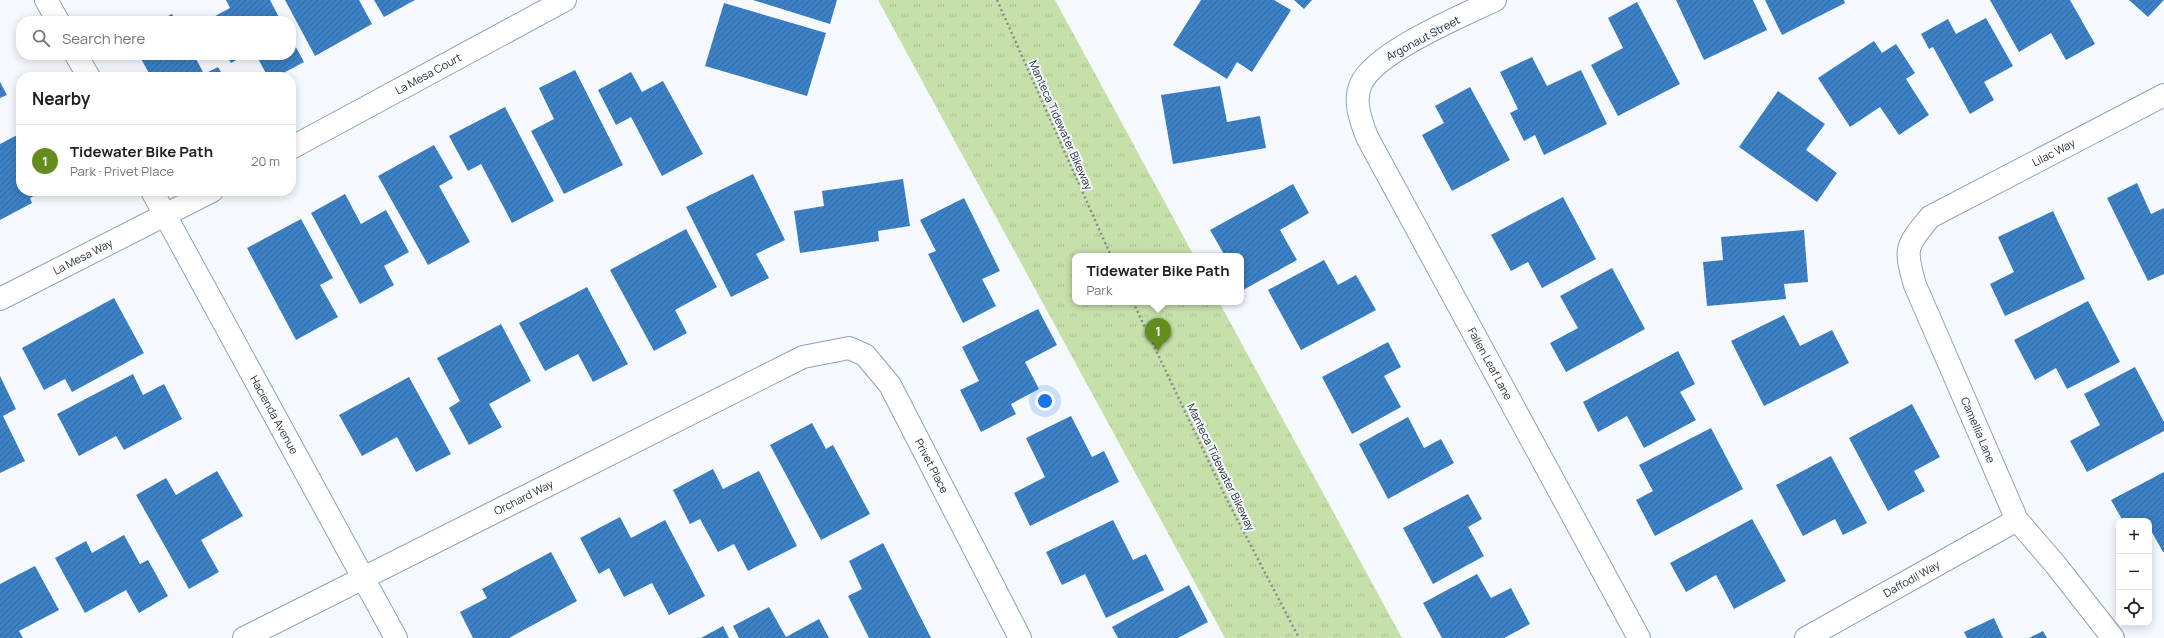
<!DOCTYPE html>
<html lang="en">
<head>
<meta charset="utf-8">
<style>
  :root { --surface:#fff; --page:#f2f2f2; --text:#202124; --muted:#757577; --line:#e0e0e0; --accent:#638e1d }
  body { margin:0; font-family:Manrope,sans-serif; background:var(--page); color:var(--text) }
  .controls { position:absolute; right:12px; bottom:12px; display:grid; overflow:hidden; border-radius:8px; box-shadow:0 2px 10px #0003 }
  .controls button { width:36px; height:36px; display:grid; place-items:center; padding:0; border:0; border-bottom:1px solid var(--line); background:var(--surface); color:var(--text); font:20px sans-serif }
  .you { position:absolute; left:1045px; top:401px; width:14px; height:14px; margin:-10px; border:3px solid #fff; border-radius:50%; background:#1a73e8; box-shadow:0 0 0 6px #1a73e833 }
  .badge { display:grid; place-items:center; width:26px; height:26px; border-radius:50%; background:var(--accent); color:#fff; font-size:13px; font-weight:700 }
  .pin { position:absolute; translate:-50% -33px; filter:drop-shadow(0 1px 2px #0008) }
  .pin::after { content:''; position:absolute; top:21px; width:14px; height:12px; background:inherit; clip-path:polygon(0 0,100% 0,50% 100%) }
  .popup { position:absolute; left:1072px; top:253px; width:172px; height:52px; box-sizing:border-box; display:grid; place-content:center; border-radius:8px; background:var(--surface); filter:drop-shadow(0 1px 3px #0005); font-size:13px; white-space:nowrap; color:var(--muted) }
  .popup b { font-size:15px; color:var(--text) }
  .popup::after { content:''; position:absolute; left:50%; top:100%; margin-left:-8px; border:8px solid transparent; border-top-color:var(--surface) }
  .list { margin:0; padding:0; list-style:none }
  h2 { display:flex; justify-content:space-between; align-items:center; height:52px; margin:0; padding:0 16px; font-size:17px }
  h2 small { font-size:13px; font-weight:400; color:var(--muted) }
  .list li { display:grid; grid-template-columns:26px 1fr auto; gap:12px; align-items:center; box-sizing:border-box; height:72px; padding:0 16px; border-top:1px solid var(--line) }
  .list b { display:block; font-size:15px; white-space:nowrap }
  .list p { margin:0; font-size:13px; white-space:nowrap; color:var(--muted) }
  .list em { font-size:13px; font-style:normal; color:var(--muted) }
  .icon { flex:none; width:22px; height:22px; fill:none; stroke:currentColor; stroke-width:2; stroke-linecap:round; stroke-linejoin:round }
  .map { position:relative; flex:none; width:2164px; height:638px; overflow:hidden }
  .search { position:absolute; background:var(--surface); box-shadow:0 2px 10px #0003; left:16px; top:16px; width:280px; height:44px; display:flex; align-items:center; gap:10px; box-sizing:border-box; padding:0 14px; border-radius:16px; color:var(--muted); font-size:15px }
  .panel { position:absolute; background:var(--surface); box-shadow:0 2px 10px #0003; left:16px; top:72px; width:280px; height:124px; border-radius:16px }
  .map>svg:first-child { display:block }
</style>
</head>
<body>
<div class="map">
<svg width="2164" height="638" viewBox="0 0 2164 638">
  <defs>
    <pattern id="park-tufts" width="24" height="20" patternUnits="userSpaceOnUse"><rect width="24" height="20" fill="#c6e0a9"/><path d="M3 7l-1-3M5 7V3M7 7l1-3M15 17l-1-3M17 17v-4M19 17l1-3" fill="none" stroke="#aac092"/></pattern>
    <pattern id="building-hatch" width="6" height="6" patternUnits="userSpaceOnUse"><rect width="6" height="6" fill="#3c81c5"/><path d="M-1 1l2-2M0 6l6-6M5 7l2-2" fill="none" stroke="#326aa1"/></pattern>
  </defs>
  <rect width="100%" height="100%" fill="#f5f9fe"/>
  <polygon fill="url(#park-tufts)" points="878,0 1055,0 1194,256 1075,256 1075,302 1219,302 1402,638 1225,638"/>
  <g fill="url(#building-hatch)">
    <polygon points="226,0 270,0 281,21 206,21 230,8"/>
    <polygon points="285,0 359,0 372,24 315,56"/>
    <polygon points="374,0 415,0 384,17"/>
    <polygon points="753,0 837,0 830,24"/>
    <polygon points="1201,0 1274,0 1291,10 1252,72 1237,62 1227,79 1173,45"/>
    <polygon points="1294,0 1312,0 1304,9"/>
    <polygon points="1676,0 1753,0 1767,30 1704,60"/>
    <polygon points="1765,0 1844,0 1845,3 1782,35"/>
    <polygon points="1990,0 2070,0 2095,44 2066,60 2051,33 2019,52"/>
    <polygon points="2129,0 2164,0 2148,17"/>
    <polygon points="1637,2 1680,84 1618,116 1591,65 1623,48 1608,18"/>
    <polygon points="724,3 826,33 807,96 705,66"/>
    <polygon points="172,14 176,21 158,21"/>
    <polygon points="1986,18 2013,66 1984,82 1994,100 1970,114 1933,47 1929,49 1921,34 1948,19 1956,34"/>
    <polygon points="291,38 304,62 276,77 268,77 256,55 291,55"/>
    <polygon points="1874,41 1882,53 1896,44 1915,73 1906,79 1929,115 1899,135 1880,107 1850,127 1818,78"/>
    <polygon points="139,55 194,55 204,74 218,67 224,77 151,77"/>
    <polygon points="226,55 245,55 231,63"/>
    <polygon points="1532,57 1547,86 1581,70 1607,124 1544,155 1535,135 1524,141 1510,113 1518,109 1500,72"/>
    <polygon points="575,70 623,165 564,194 531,131 554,119 539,88"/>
    <polygon points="631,72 642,92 663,81 703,154 662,176 631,117 616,125 598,90"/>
    <polygon points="0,82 7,95 0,98"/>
    <polygon points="1220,86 1227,122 1260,116 1266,148 1173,164 1161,95"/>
    <polygon points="1470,87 1510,160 1452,191 1422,135 1444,123 1435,106"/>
    <polygon points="1778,91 1825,124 1806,150 1837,173 1817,202 1739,147"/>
    <polygon points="505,107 554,201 512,223 481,164 468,171 449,136"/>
    <polygon points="21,133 21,191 43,191 30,198 32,203 0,220 0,144"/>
    <polygon points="434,145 453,178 439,186 470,242 428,265 378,176"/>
    <polygon points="753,174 785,240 756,254 769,278 731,297 686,207"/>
    <polygon points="903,179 910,226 878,231 879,241 800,253 794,211 824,206 822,191"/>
    <polygon points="2137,183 2151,214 2164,208 2164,274 2148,281 2107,198"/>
    <polygon points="1293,184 1309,213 1280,230 1297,260 1243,290 1241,285 1241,256 1225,256 1210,230"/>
    <polygon points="345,194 361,224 386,210 409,252 384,266 394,285 360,304 311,213"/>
    <polygon points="1563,197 1596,259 1542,288 1528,262 1511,271 1491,235"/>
    <polygon points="964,198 1000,271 982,279 996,306 963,323 928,254 936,251 920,220"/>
    <polygon points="2053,211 2085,279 2005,316 1990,284 2014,272 1998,237"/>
    <polygon points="301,219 333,278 320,285 338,317 296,340 247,248"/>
    <polygon points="686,229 717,287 675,310 687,333 654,351 610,270"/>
    <polygon points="1804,230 1808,282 1784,284 1786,299 1707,306 1703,262 1723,260 1721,237"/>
    <polygon points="1324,260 1338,285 1356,275 1376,310 1301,350 1268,290"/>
    <polygon points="1612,268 1645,329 1566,372 1550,343 1578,328 1560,296"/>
    <polygon points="587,287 628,364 593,382 578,354 545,371 519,323"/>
    <polygon points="114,298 144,353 72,392 65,379 44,390 22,348"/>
    <polygon points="2088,301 2120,362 2067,389 2056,368 2035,380 2014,340"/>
    <polygon points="1038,309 1057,345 1025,362 1039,389 1011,404 1016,414 981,432 960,390 979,381 962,347"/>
    <polygon points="1784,315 1800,346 1832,330 1849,363 1764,406 1731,341"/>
    <polygon points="501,324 531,381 489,404 502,427 469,445 449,408 460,401 437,358"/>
    <polygon points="1388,342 1401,367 1384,376 1401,407 1352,434 1322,377"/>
    <polygon points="1678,351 1695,384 1680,392 1696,420 1644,448 1627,416 1598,432 1583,402"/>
    <polygon points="2135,367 2164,422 2164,431 2087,472 2070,441 2100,425 2084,394"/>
    <polygon points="133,374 143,395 164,384 182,419 124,450 116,436 79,456 57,414"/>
    <polygon points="0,376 16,409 3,416 25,461 0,473"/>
    <polygon points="409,377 451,454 416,472 397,437 362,456 339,415"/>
    <polygon points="1912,404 1940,457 1914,471 1925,491 1888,511 1849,438"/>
    <polygon points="1071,416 1092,457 1104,451 1119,482 1030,526 1014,493 1045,477 1026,438"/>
    <polygon points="1408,417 1424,448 1441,439 1454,463 1388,499 1359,444"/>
    <polygon points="812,423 826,449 833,445 870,514 821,540 770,445"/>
    <polygon points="1711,428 1743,489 1655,536 1636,500 1653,491 1639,465"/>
    <polygon points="1831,456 1867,523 1843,535 1835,519 1803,536 1776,485"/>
    <polygon points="713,469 723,489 759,471 797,546 748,571 734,544 718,552 700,519 690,524 673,490"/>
    <polygon points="217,471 243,516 201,540 219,572 189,589 136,495 166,478 176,495"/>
    <polygon points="2164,472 2164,552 2163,552 2149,527 2149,521 2123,521 2111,500"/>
    <polygon points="1468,494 1482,519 1468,527 1484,556 1433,584 1403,528"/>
    <polygon points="620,517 631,538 665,520 705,596 669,615 652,583 624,597 609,568 599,574 580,538"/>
    <polygon points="1752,519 1786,581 1734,609 1716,575 1686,592 1670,563"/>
    <polygon points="1113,520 1133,560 1146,554 1164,590 1106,618 1085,574 1062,585 1046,552"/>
    <polygon points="124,535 140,564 148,560 168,596 139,613 126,590 85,613 55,558 86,541 92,553"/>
    <polygon points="883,543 931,638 869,638 848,596 862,589 849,561"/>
    <polygon points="551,552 577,601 509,638 473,638 460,612 487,598 482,589"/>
    <polygon points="35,566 59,610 19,631 23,638 0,638 0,584"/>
    <polygon points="1477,574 1491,598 1511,588 1530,624 1504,638 1442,638 1423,603"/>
    <polygon points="1189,585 1208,622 1178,638 1118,638 1112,627"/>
    <polygon points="769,607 786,637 819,619 829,638 739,638 733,626"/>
    <polygon points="1994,618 2003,638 1967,638 1964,632"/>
    <polygon points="723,626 729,638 701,638"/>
    <polygon points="2043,631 2047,638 2029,638"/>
  </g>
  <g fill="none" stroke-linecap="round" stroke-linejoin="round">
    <g stroke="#8ea2b8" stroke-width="24">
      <g id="street">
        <polyline points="46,0 58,21"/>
        <path id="s1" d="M1495,0C1462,16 1375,52 1361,84C1353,101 1361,121 1367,137L1639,638"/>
        <polyline points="76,55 89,77"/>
        <path id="s2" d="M291,148L565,0"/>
        <path id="s3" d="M152,191L396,638"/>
        <path id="s4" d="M0,299L212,191"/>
        <path id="s5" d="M244,638L803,357L849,348L865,355L890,385L1020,638"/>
        <path id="s6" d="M1806,638L2017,520"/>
        <path id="s7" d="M2113,638L2055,564L2017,520L1915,285C1904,247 1906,247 1930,217L2164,95"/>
      </g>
    </g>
    <g stroke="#868c93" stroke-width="2.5" stroke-dasharray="2 3" stroke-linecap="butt">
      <polyline points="997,0 1111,256"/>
      <polyline points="1133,302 1226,498 1299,638"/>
    </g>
    <use href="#street" stroke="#fff" stroke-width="22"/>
  </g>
  <g text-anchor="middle" stroke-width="4" stroke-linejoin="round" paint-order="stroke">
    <g font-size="11" fill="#252d36" stroke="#f5f9fe">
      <text transform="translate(1423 38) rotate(-28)" y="4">Argonaut Street</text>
      <text dy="4" stroke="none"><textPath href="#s2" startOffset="156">La Mesa Court</textPath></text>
      <text transform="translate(1061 125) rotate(66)" y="4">Manteca Tidewater Bikeway</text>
      <text dy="4" stroke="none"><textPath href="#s7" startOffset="623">Lilac Way</textPath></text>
      <text dy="4" stroke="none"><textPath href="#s4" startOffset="93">La Mesa Way</textPath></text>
      <text dy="4" stroke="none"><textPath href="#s1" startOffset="473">Fallen Leaf Lane</textPath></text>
      <text dy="4" stroke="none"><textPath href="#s3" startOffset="255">Hacienda Avenue</textPath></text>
      <text transform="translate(1978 430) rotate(67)" y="4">Camellia Lane</text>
      <text dy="4" stroke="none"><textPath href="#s5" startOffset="820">Privet Place</textPath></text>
      <text transform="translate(1221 467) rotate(64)" y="4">Manteca Tidewater Bikeway</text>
      <text dy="4" stroke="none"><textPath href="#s5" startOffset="313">Orchard Way</textPath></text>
      <text dy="4" stroke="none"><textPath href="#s6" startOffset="121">Daffodil Way</textPath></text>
    </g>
  </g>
</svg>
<div class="controls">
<button>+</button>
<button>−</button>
<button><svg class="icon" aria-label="locate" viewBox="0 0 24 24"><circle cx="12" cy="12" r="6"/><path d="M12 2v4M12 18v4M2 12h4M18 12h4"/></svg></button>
</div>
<div class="you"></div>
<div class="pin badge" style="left:1158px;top:351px">1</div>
<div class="popup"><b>Tidewater Bike Path</b>Park</div>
<div class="search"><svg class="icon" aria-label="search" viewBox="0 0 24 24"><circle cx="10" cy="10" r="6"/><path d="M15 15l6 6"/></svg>Search here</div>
<section class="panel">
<h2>Nearby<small></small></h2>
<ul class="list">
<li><span class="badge">1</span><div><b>Tidewater Bike Path</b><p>Park · Privet Place</p></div><em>20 m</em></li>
</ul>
</section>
</div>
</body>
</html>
